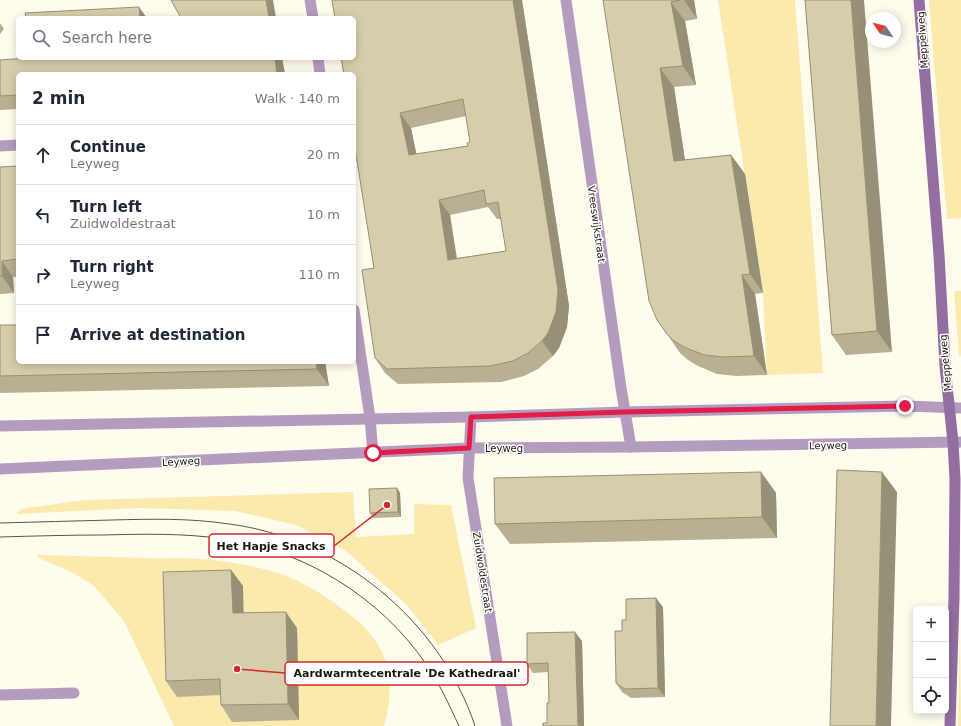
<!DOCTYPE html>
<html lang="en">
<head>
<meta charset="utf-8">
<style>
  :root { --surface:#fff; --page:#f6f6f7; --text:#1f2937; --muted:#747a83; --line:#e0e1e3 }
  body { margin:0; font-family:"DejaVu Sans",sans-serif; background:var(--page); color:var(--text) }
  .controls { position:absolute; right:12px; bottom:12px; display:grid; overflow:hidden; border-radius:6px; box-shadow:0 2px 10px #0003 }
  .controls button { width:36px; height:36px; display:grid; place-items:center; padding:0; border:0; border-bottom:1px solid var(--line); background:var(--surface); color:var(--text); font:20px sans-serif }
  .compass { position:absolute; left:865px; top:12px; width:36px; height:36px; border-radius:50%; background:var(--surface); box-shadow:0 2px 10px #0003; rotate:305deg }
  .stop { position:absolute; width:12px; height:12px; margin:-9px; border:3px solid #e11d48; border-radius:50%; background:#fff }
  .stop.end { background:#e11d48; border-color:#fff; box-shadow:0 1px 4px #0008 }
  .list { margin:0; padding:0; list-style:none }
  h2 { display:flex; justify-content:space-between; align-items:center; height:52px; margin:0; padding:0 16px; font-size:17px }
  h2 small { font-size:13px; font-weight:400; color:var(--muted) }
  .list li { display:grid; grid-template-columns:26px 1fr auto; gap:12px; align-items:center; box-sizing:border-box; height:60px; padding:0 16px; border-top:1px solid var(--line) }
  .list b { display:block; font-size:15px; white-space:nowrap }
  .list p { margin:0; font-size:13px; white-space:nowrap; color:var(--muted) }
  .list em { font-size:13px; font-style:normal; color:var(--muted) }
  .icon { flex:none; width:22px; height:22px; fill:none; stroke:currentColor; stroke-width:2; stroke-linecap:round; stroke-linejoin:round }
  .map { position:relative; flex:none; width:961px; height:726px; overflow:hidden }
  .search { position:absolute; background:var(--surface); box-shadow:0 2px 10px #0003; left:16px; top:16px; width:340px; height:44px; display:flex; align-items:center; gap:10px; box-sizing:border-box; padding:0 14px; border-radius:6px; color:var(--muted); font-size:15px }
  .panel { position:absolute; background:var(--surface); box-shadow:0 2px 10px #0003; left:16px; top:72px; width:340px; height:292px; border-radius:6px }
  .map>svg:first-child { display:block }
</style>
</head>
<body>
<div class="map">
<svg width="961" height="726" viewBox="0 0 961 726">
  <rect width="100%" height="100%" fill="#fffbed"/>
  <g fill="#faeaae">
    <polygon points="718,0 795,0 823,373 767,375 763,293"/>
    <polygon points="929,0 961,0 961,218 947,219"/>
    <polygon points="954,291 961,291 961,356 959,355"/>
    <polygon points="353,492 356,537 414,534 414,504 451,505 476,628 438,645 407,605 346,551 296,525 235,511 139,508 16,514 21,509 85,500"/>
    <path d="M37,555C74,556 111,557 149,558C166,559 183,557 200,559C228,561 257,566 284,575C305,583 326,596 344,610C387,641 398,675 384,726H174L124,621L93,585L75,574L37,557Z"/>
    <polygon points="960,635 961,726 958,726"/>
  </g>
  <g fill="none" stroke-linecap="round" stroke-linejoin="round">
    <g stroke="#b59cbf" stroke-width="11">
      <polyline points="310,0 313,18"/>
      <polyline points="566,0 621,388 631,447"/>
      <polyline points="318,58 320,74"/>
      <polyline points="0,146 18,145"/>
      <polyline points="354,310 370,418 373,453"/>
      <polyline points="471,417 468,478 507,726"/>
      <polyline points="0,695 74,693"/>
    </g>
    <g stroke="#b59cbf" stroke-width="11">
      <polyline points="0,426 471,417 625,412 905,406 961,408"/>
      <polyline points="0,469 469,448 631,447 961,442"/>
    </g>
    <polyline stroke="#926ea1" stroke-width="11" points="919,0 939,255 945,366 953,442 955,479 954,598 950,726"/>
    <g stroke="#595548" stroke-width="1">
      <path d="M0,523C37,522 74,521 112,520C151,519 190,518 229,524C339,538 440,620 475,726"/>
      <path d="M0,537C34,536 69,535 103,535C143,534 184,533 224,539C304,550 380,597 426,664C440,684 449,705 459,726"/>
    </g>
  </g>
  <g fill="#b8b092" fill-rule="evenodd">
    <path d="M332,0H522L569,306L567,327L559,348L553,356L538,369L524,376L501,382L398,384L385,373L375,358L374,268ZM466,116L470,142L468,146L416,154L411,128ZM488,207L497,219H501L506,251L457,258L450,215Z"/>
    <polygon points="603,0 694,0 697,19 685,21 696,85 674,87 685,160 731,155 745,174 763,293 755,294 767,375 737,376 717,374 698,366 688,360 680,353 667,334"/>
    <polygon points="805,0 892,352 846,355 832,335"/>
    <polygon points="0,23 4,29 0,34"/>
    <polygon points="282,58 285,74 18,74 18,109 0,110 0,60"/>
    <polygon points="18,166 18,277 13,277 14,293 0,294 0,167"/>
    <polygon points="0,325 325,362 329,386 0,393"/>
    <polygon points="761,472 776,493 777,538 510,544 495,524"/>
    <polygon points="397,488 400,493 401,517 373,518 370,513"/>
    <polygon points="231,570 243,586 243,613 297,628 299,720 232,722 221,705 221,695 177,697 166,681"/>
    <polygon points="663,607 665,697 631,698 622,692 616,683 622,631 626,620"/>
    <polygon points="582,641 584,726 547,723 549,703 548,672 533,673 527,664"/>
  </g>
  <g fill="#969077">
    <polygon points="266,0 273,0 276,18 269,18"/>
    <polygon points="513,0 522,0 569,306 567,327 559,348 553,356 542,341"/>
    <polygon points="684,0 694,0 697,19"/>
    <polygon points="851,0 864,0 892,352 877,331"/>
    <polygon points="671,2 685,21 696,85 683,66"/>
    <polygon points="139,7 147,18 140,18"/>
    <polygon points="275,58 282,58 285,74 277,74"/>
    <polygon points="660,68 674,87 688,181 674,161"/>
    <polygon points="400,113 411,128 420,171 409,155"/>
    <polygon points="731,155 745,174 763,293 750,274"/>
    <polygon points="439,200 450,215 459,275 448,260"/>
    <polygon points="2,261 13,277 14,293 2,276"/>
    <polygon points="742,275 755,294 767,375 754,356"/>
    <polygon points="316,362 325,362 329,386 317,369"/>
    <polygon points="761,472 776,493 777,538 762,517"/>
    <polygon points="882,472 897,492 891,726 876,726"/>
    <polygon points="397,488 400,493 401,517 398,512"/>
    <polygon points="231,570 243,586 244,629 233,613"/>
    <polygon points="656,598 663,607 665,697 658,688"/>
    <polygon points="286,612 297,628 299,720 288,704"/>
    <polygon points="575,632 582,641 584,726 578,726"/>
  </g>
  <g fill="#d6cdaa" stroke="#969077" fill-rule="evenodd">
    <polygon points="171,0 266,0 269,18 181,18"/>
    <path d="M332,0H513L558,290L556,312L548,333L542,341L528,353L513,361L490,366L387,369L375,358L362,270L374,268L354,142V74H344L341,58H354V18H335ZM463,99L470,142L467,143L468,146L409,155L400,113ZM484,190L486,204L498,202L506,251L448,260L439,200Z"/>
    <polygon points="603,0 680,0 671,2 683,66 660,68 674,161 731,155 750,274 742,275 754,356 724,357 704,355 684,347 674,341 667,334 657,320 649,301"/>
    <polygon points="805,0 851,0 877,331 832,335"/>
    <polygon points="139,7 140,18 26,18 25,13"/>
    <polygon points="26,58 275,58 277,74 18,74 18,95 0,96 0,60"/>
    <polygon points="18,166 18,259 2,261 2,276 0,276 0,167"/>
    <polygon points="0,325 18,325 18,362 316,362 317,369 0,376"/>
    <polygon points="837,470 882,472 876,726 830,726"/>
    <polygon points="761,472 762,517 495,524 494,478"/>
    <polygon points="397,488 398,512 370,513 369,489"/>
    <polygon points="231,570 233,613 286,612 288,704 221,705 220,679 166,681 163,572"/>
    <polygon points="656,598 658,688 625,689 616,683 615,631 622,631 622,620 626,620 626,599"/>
    <polygon points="575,632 578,726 543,726 543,723 547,723 547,703 549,703 548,663 527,664 527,633"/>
  </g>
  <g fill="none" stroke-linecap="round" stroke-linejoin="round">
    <polyline stroke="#e11d48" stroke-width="5" points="373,453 469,448 471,417 625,412 905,406"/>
  </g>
  <g text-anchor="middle" stroke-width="3" stroke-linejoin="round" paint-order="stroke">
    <g font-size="10" fill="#1c180b" stroke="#fff">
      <text transform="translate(922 40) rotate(-94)" y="4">Meppelweg</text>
      <text transform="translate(597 224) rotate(82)" y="4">Vreeswijkstraat</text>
      <text transform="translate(945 363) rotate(-95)" y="4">Meppelweg</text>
      <text transform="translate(828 445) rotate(-1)" y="4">Leyweg</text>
      <text x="504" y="452">Leyweg</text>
      <text transform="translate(181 461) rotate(-3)" y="4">Leyweg</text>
      <text transform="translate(483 572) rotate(81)" y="4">Zuidwoldestraat</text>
    </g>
  </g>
  <path fill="none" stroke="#d62828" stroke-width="1.5" d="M387 505L334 546M237 669L285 673"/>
  <g fill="#d62828" stroke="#fff" stroke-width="1.5">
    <circle cx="387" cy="505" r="4"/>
    <circle cx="237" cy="669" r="4"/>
  </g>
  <g fill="#fff" stroke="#d62828" stroke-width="1.5">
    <rect x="209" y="534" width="125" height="23" rx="4"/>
    <rect x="285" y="662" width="243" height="23" rx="4"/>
  </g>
  <g font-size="11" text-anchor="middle" font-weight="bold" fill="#1c180b">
    <text x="271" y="550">Het Hapje Snacks</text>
    <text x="407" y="677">Aardwarmtecentrale 'De Kathedraal'</text>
  </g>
</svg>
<div class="controls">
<button>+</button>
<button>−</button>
<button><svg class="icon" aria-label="locate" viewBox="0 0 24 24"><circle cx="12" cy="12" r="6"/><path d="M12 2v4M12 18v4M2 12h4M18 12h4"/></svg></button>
</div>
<svg class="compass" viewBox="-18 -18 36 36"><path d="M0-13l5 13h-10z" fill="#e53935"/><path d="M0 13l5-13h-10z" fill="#747a83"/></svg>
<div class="stop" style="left:373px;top:453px"></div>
<div class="stop end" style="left:905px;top:406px"></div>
<div class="search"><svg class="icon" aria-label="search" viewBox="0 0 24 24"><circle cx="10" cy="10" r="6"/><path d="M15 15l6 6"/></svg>Search here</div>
<section class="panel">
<h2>2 min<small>Walk · 140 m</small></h2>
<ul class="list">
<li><svg class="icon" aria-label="ahead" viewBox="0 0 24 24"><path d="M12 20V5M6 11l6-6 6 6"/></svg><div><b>Continue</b><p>Leyweg</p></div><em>20 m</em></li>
<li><svg class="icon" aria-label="left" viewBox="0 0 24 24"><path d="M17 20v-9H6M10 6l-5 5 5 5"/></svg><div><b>Turn left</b><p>Zuidwoldestraat</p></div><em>10 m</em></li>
<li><svg class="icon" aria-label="right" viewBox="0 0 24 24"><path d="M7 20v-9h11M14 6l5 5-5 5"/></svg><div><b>Turn right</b><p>Leyweg</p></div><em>110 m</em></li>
<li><svg class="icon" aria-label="arrive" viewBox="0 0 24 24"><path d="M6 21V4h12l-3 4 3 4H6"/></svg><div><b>Arrive at destination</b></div></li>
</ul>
</section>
</div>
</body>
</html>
